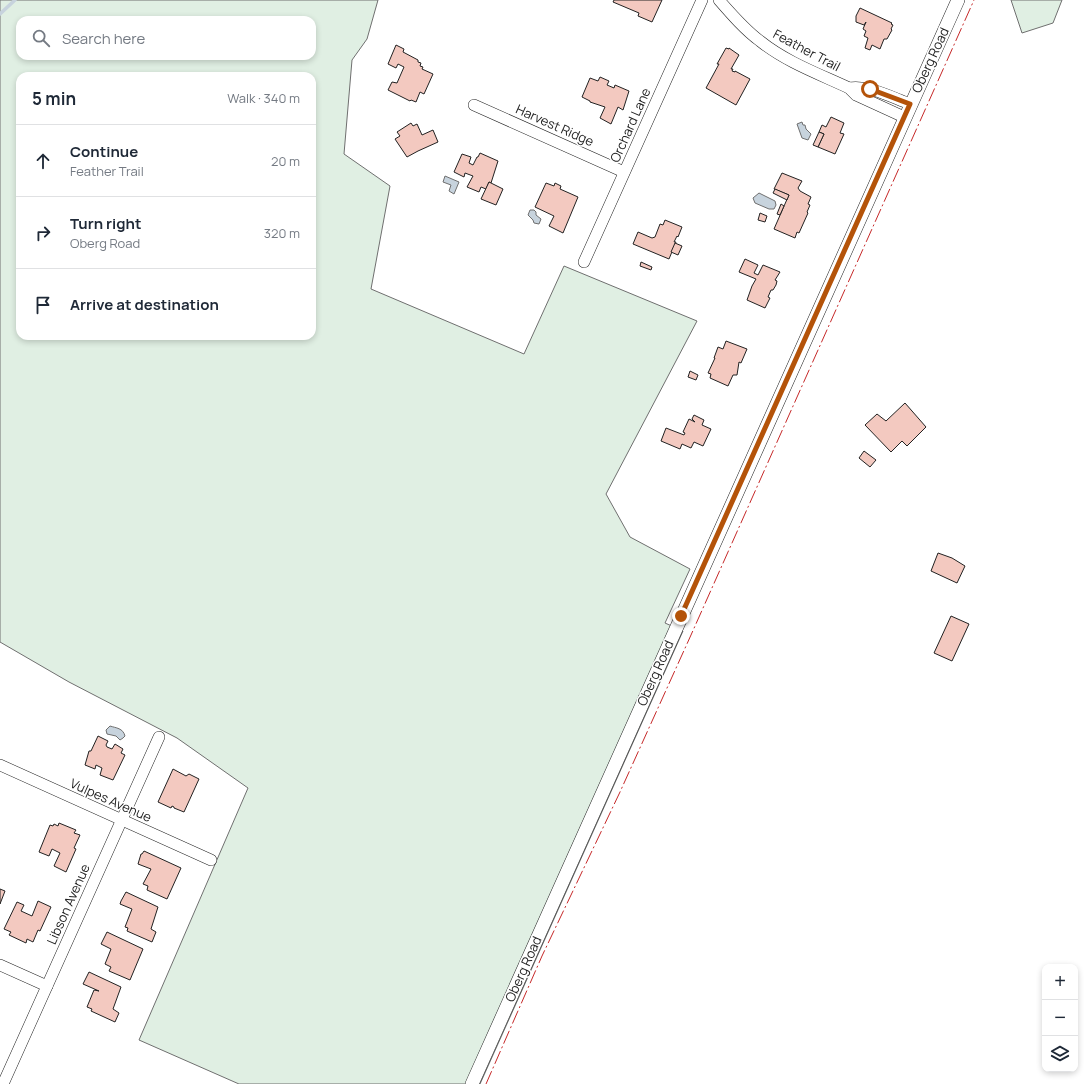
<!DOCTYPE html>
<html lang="en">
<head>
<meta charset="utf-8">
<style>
  :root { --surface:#fff; --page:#f2f2f3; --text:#1f2937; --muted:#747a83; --line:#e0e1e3 }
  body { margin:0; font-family:Manrope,sans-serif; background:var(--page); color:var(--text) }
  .controls { position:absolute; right:12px; bottom:12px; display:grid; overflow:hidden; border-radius:8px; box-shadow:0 2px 6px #0003 }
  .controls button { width:36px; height:36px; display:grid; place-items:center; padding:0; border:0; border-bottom:1px solid var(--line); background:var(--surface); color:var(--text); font:20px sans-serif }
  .stop { position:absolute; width:12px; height:12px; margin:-9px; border:3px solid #b45309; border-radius:50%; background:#fff }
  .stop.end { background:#b45309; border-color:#fff; box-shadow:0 1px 4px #0008 }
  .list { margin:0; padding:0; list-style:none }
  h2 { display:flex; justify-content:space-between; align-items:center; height:52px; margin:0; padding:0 16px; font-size:17px }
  h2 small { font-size:13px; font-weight:400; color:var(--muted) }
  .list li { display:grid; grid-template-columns:26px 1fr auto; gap:12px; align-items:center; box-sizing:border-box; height:72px; padding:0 16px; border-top:1px solid var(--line) }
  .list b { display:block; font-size:15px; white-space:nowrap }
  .list p { margin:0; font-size:13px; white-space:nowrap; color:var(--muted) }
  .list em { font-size:13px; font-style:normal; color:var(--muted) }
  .icon { flex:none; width:22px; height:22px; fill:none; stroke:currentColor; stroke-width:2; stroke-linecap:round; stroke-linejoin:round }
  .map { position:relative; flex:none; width:1090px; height:1084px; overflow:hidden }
  .search { position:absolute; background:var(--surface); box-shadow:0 2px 6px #0003; left:16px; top:16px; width:300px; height:44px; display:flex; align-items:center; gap:10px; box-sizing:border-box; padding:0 14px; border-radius:12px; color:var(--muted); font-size:15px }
  .panel { position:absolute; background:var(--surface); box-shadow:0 2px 6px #0003; left:16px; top:72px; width:300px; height:268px; border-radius:12px }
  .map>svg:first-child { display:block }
</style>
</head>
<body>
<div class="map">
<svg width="1090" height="1084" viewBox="0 0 1090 1084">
  <rect width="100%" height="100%" fill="#fff"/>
  <g fill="#e0efe3" stroke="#6f6f6f" fill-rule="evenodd">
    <path d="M0,0H378L367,39L352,60L344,154L390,186L371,289L524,354L564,266L697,321L606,494L630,537L690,569L665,623L683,631L480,1084H239L139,1040L248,788L177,738L69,682L0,642ZM20,20H312V56H20ZM20,76H312V336H20Z"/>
    <polygon points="1011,0 1062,0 1053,23 1022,33"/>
  </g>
  <g fill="#c7d3dd" stroke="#6f6f6f">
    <polygon points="802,122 803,125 805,125 806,129 811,134 808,140 802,138 797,124"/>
    <polygon points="445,176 459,182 454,194 449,191 451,185 443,182"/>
    <polygon points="759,193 775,201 776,205 774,209 769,209 755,203 753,198"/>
    <polygon points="530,210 534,210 536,212 536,215 541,219 539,224 534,223 533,220 528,215"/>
    <path d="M110,726C116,728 123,728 125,736L123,738L120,740L116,736L107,734L106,730Z"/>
  </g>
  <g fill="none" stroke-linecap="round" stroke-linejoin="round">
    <polyline stroke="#c7d3dd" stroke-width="3.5" points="0,14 15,0"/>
  </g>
  <g fill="#f3c9c0" stroke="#222">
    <polygon points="614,0 662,0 652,22 638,16 639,13 613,2"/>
    <polygon points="860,8 892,23 891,24 893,25 891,29 892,30 887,39 884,39 880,49 872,45 870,50 865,48 868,38 864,36 866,31 863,29 866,22 864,25 856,22 856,16"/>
    <polygon points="396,45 404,49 403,52 418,60 418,62 421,63 420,66 423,67 422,69 433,74 424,94 420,92 416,102 411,100 410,101 388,90 392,82 397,83 404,67 398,64 396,68 388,64"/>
    <polygon points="726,48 729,49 729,48 739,55 731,69 733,69 732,71 735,72 735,71 750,79 736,105 706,88 719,64 717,64"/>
    <polygon points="600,77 609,81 607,85 614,88 615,85 629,91 623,110 618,107 611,124 600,118 605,107 590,102 590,101 582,97 590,78 598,81"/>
    <polygon points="831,117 844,123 840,133 844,134 835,154 818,147 824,134 819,132 822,125 826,127"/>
    <polygon points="411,123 413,126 417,124 422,135 433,130 438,142 418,151 407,157 395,139 400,136 397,132"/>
    <polygon points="819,132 824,134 818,147 813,145"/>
    <polygon points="480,153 498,161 491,183 489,182 486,189 481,187 479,192 467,187 473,176 465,173 464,177 454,172 462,154 471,157 469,163 473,165 477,157 478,157"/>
    <polygon points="782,173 802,181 798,188 800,191 811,197 808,204 810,205 807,212 808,213 799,233 797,232 795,238 774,229 788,197 789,195 774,189"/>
    <polygon points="489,182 503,189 496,205 481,199"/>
    <polygon points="546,183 554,186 555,183 561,186 560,189 578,197 563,233 549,226 554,216 535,207"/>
    <polygon points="775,189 789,195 787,200 773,193"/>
    <polygon points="781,204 784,206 780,215 777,214"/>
    <polygon points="760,213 767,216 765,222 758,220"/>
    <polygon points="665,220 682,227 678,237 677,236 674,242 676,242 669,259 633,244 638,232 652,238 655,237 660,224 663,225"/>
    <polygon points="675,243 682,246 678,255 671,252"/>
    <polygon points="745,259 758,265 754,273 758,275 763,265 780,272 775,280 777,281 776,285 773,290 771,290 768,297 770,298 765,308 747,300 752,286 756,279 739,272"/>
    <polygon points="641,262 652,267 651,270 640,266"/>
    <polygon points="726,341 747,349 741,363 739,362 737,375 733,375 728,386 710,378 711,374 708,373 715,358 714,358 718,347 723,349"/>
    <polygon points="690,371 698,375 696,380 688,377"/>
    <polygon points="905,403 926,427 907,446 902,441 891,452 865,425 877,414 886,421"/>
    <polygon points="694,415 704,420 702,425 711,429 703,446 694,442 691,448 682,444 680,449 661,441 666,428 684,435 685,433 683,432 689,419 695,422 692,419"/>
    <polygon points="864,451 876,460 870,467 859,458"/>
    <polygon points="938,553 952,558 965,566 957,583 931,571"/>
    <polygon points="951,616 969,624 952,661 934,653"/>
    <polygon points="98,736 108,741 106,745 107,747 112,749 115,744 123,749 121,753 125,755 113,780 100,775 102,768 96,765 95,769 85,765 89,751 91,751"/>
    <polygon points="173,769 186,776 189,774 199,779 184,812 174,808 174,807 172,806 171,808 158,802"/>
    <polygon points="59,823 76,830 74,833 80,835 74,848 76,849 66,872 54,866 60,853 52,849 49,856 39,852 50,825 53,826 54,824 58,826"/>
    <polygon points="144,851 181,868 167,899 147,890 148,886 143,884 151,869 138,864 141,854 142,854"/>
    <polygon points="0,889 5,891 0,904"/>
    <polygon points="126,892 158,907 151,929 156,932 152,942 127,931 128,928 125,927 132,909 120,904 121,901"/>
    <polygon points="38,901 51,907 40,931 38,930 33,942 27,939 26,943 9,935 11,932 4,929 17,902 24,905 21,911 32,916"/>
    <polygon points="107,932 143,949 130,980 109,971 111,967 105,964 111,949 101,944"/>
    <polygon points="89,972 121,987 113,1009 119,1013 115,1022 91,1011 92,1009 87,1007 94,990 99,991 83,984"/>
  </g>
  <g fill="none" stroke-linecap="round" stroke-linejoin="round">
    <g stroke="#222" stroke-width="12">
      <g id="minor">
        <path d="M719,0C732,15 745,30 760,41C786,62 819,74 849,88L856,95L904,117"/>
        <path d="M849,88C870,85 891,97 910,104"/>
        <polyline points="474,105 624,172"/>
        <polyline points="584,262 702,0"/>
        <polyline points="0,765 211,860"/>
        <polyline points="0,965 47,986"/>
        <polyline points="3,1084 159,737"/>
      </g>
    </g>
    <g stroke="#222" stroke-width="14">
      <polyline id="tertiary" points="472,1084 958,0"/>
    </g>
    <use href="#minor" stroke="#fff" stroke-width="11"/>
    <use href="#tertiary" stroke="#fff" stroke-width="13"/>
    <polyline stroke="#c62828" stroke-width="1" stroke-dasharray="14 3 2 3" stroke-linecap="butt" points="486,1084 542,956 620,792 691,635 974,0"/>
  </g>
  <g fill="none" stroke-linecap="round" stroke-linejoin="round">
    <polyline stroke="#b45309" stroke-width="5" points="681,616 910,104 870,89"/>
  </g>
  <g text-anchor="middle" stroke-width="3" stroke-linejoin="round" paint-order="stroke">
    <g font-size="13" fill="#222" stroke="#fff">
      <text transform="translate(807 50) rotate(28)" y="5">Feather Trail</text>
      <text transform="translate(930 60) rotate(-65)" y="5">Oberg Road</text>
      <text transform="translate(555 125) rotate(24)" y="5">Harvest Ridge</text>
      <text transform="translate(630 125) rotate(-66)" y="5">Orchard Lane</text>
      <text transform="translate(655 673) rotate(-66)" y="5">Oberg Road</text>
      <text transform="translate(111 800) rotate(24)" y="5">Vulpes Avenue</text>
      <text transform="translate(68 904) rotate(-66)" y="5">Libson Avenue</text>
      <text transform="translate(523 969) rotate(-66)" y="5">Oberg Road</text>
    </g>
  </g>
</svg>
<div class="controls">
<button>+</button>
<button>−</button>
<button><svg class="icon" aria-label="layers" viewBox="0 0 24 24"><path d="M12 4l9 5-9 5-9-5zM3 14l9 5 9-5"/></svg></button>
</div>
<div class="stop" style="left:870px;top:89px"></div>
<div class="stop end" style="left:681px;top:616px"></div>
<div class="search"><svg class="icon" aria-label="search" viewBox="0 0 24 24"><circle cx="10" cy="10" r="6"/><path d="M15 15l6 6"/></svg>Search here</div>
<section class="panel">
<h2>5 min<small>Walk · 340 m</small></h2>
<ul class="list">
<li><svg class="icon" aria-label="ahead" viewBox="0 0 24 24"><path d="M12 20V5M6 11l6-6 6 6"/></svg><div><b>Continue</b><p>Feather Trail</p></div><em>20 m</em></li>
<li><svg class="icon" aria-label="right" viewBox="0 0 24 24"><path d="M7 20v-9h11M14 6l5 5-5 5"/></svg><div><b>Turn right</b><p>Oberg Road</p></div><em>320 m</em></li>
<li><svg class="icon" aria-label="arrive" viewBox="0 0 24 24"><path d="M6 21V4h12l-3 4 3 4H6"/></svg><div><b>Arrive at destination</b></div></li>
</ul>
</section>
</div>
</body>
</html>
